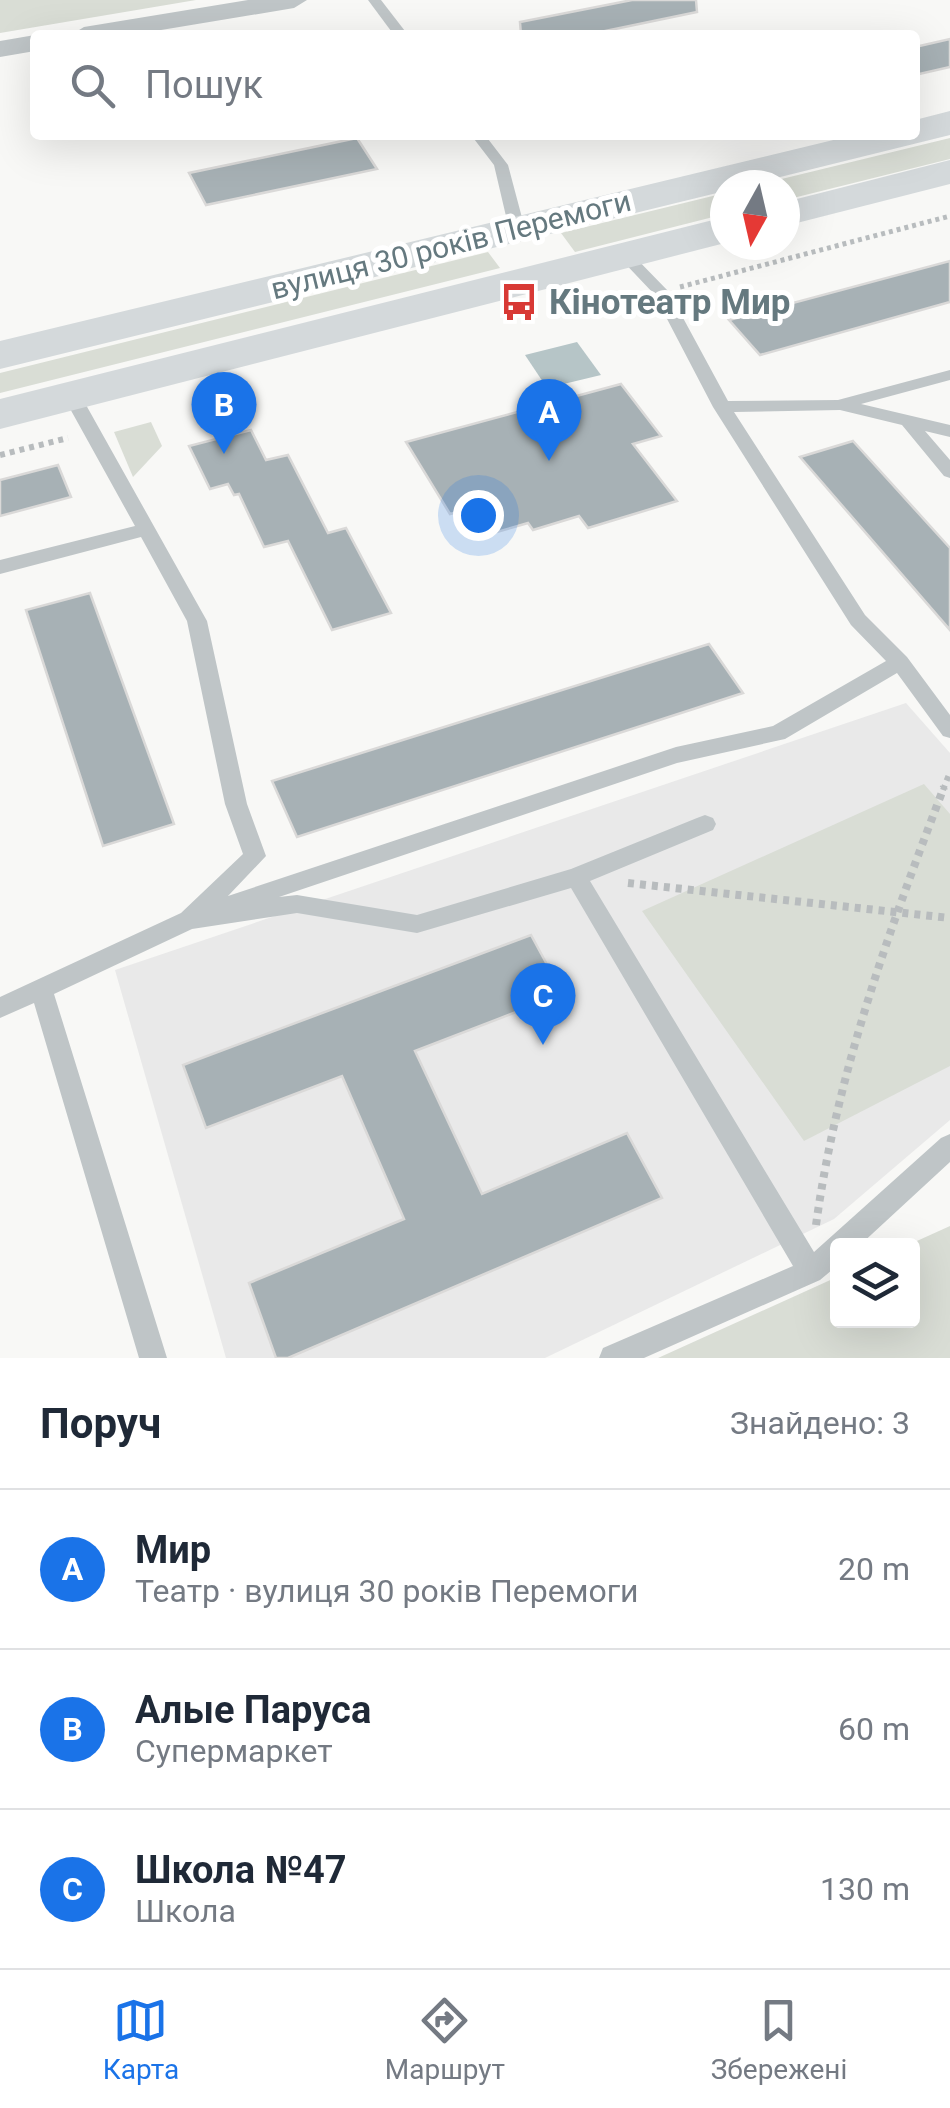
<!DOCTYPE html>
<html lang="uk">
<head>
<meta charset="utf-8">
<style>
  :root { --surface:#fff; --page:#f6f6f7; --text:#1f2937; --muted:#747a83; --line:#e0e1e3; --accent:#1a73e8 }
  body { margin:0; font-family:Roboto,sans-serif; background:var(--page); color:var(--text) }
  .controls { position:absolute; right:30px; bottom:30px; display:grid; overflow:hidden; border-radius:10px; box-shadow:0 10px 40px #0002 }
  .controls button { width:90px; height:90px; display:grid; place-items:center; padding:0; border:0; border-bottom:2px solid var(--line); background:var(--surface); color:var(--text); font:50px sans-serif }
  .compass { position:absolute; left:710px; top:170px; width:90px; height:90px; border-radius:50%; background:var(--surface); box-shadow:0 10px 40px #0002; rotate:188deg }
  .you { position:absolute; left:478px; top:515px; width:35px; height:35px; margin:-25px; border:8px solid #fff; border-radius:50%; background:#1a73e8; box-shadow:0 0 0 15px #1a73e833 }
  .badge { display:grid; place-items:center; width:65px; height:65px; border-radius:50%; background:var(--accent); color:#fff; font-size:32px; font-weight:700 }
  .pin { position:absolute; translate:-50% -82px; filter:drop-shadow(0 2px 5px #0008) }
  .pin::after { content:''; position:absolute; top:52px; width:35px; height:30px; background:inherit; clip-path:polygon(0 0,100% 0,50% 100%) }
  .list { margin:0; padding:0; list-style:none }
  h2 { display:flex; justify-content:space-between; align-items:center; height:130px; margin:0; padding:0 40px; font-size:42px }
  h2 small { font-size:32px; font-weight:400; color:var(--muted) }
  .list li { display:grid; grid-template-columns:65px 1fr auto; gap:30px; align-items:center; box-sizing:border-box; height:160px; padding:0 40px; border-top:2px solid var(--line) }
  .list b { display:block; font-size:38px; white-space:nowrap }
  .list p { margin:0; font-size:32px; white-space:nowrap; color:var(--muted) }
  .list em { font-size:32px; font-style:normal; color:var(--muted) }
  .icon { flex:none; width:55px; height:55px; fill:none; stroke:currentColor; stroke-width:2; stroke-linecap:round; stroke-linejoin:round }
  .map { position:relative; flex:none; width:950px; height:1358px; overflow:hidden }
  .search { position:absolute; background:var(--surface); box-shadow:0 10px 40px #0002; left:30px; right:30px; top:30px; height:110px; display:flex; align-items:center; gap:25px; box-sizing:border-box; padding:0 35px; border-radius:10px; color:var(--muted); font-size:38px }
  .sheet { height:610px; background:var(--surface) }
  nav { display:flex; justify-content:space-around; align-items:center; box-sizing:border-box; height:140px; border-top:2px solid var(--line); background:var(--surface); font-size:28px; color:var(--muted) }
  nav a { display:grid; justify-items:center; gap:5px }
  nav .on { color:var(--accent) }
  .map>svg:first-child { display:block }
</style>
</head>
<body>
<div class="map">
<svg width="950" height="1358" viewBox="0 0 950 1358">
  <rect width="100%" height="100%" fill="#f8f8f6"/>
  <polygon fill="#e9e9e9" points="906,703 950,753 950,1120 834,1219 545,1358 226,1358 115,970"/>
  <g fill="#d9ddd5">
    <polygon points="0,0 196,0 0,33"/>
    <polygon points="950,138 950,159 785,200 785,185 757,185"/>
    <polygon points="725,193 725,214 575,252 561,233"/>
    <polygon points="488,252 500,268 0,393 0,373"/>
    <polygon points="151,422 162,446 133,477 114,432"/>
    <polygon points="924,784 950,814 950,1066 804,1141 642,911"/>
    <polygon points="950,1226 950,1358 658,1358 837,1277 838,1320 912,1320 912,1246 908,1245"/>
  </g>
  <polygon fill="#b6c5c7" points="577,342 601,375 547,388 525,355"/>
  <g fill="#a7b1b5" stroke="#dad9d8" stroke-width="2.5">
    <polygon points="632,0 696,0 697,12 586,35 521,35 520,22"/>
    <polygon points="950,39 950,67 915,75 915,47"/>
    <polygon points="357,138 377,169 206,205 189,173"/>
    <polygon points="950,261 950,302 760,355 729,320"/>
    <polygon points="621,384 661,436 633,444 677,501 588,528 579,516 533,530 528,523 483,536 467,510 450,514 406,442"/>
    <polygon points="251,430 266,460 288,455 328,533 346,528 391,613 332,630 288,541 264,547 239,494 234,495 228,484 210,489 189,446"/>
    <polygon points="853,441 950,548 950,630 800,457"/>
    <polygon points="58,465 71,497 0,516 0,480"/>
    <polygon points="90,593 174,824 103,846 26,610"/>
    <polygon points="709,644 743,693 297,837 272,781"/>
    <polygon points="531,935 563,994 415,1051 482,1194 627,1133 662,1198 288,1358 276,1358 249,1283 404,1219 342,1076 206,1128 183,1065"/>
  </g>
  <g fill="none" stroke-linecap="round" stroke-linejoin="round">
    <polyline stroke="#b8bcbe" stroke-width="5" stroke-dasharray="4 4" stroke-linecap="butt" points="680,287 950,216"/>
    <g stroke="#b8bcbe" stroke-width="6" stroke-dasharray="5 5" stroke-linecap="butt">
      <polyline points="0,455 68,438"/>
      <polyline points="943,790 950,772"/>
    </g>
    <g stroke="#b8bcbe" stroke-width="8" stroke-dasharray="6 6" stroke-linecap="butt">
      <polyline points="628,883 950,918"/>
      <path d="M816,1225C837,1072 889,931 944,787"/>
    </g>
    <g fill="#bfc5c7" fill-rule="evenodd">
      <polygon points="368,0 381,0 408,35 394,35"/>
      <polygon points="471,135 485,135 508,165 525,229 522,232 517,234 509,229 494,165"/>
      <polygon points="625,250 630,252 669,292 728,401 838,400 950,370 950,380 861,404 950,425 950,437 925,431 950,460 950,478 944,476 902,425 840,410 734,412 865,615 907,657 950,715 950,738 943,736 897,673 785,739 677,763 279,897 297,895 417,915 571,869 697,818 705,815 713,818 716,824 713,830 590,881 814,1252 941,1138 950,1134 950,1162 859,1246 838,1246 838,1265 820,1280 644,1358 599,1358 603,1348 793,1266 571,888 417,933 297,913 192,929 54,994 167,1358 139,1358 34,1003 0,1018 0,997 181,913 243,854 225,804 187,621 141,537 0,574 0,560 135,526 63,396 72,391 81,396 207,621 247,804 266,856 228,896 676,747 773,726 886,661 851,625 713,407 654,294 617,255"/>
    </g>
    <g fill="#bfc5c7" fill-rule="evenodd">
      <polygon points="248,0 307,0 294,8 131,35 71,35 84,27"/>
      <polygon points="35,35 35,51 0,57 0,41"/>
    </g>
    <g fill="#d4d9db" fill-rule="evenodd">
      <polygon points="950,111 950,135 748,185 725,185 725,191 0,369 0,341 854,135 915,135 915,120"/>
      <polygon points="950,160 950,184 785,226 785,202"/>
      <polygon points="725,217 725,243 0,429 0,399"/>
    </g>
  </g>
  <defs>
    <g id="bus-bare" transform="scale(3)"><path d="M-5-6H5V4H4V6H2V4H-2V6H-4V4H-5ZM-3.5-4V0h7V-4ZM-3.5 1.2v1.5H-2V1.2ZM2 1.2v1.5H3.5V1.2Z" fill="#d83935" stroke="#fff" stroke-width="2.5" paint-order="stroke"/></g>
  </defs>
  <g fill-rule="evenodd">
    <use href="#bus-bare" x="519" y="302"/>
  </g>
  <g text-anchor="middle" stroke-width="10" stroke-linejoin="round" paint-order="stroke">
    <g font-size="30" fill="#65797f" stroke="#fff">
      <text transform="translate(451 245) rotate(-14)" y="10">вулиця 30 років Перемоги</text>
    </g>
    <g font-size="35" font-weight="bold" fill="#65797f" stroke="#fff" text-anchor="start">
      <text x="549" y="314">Кінотеатр Мир</text>
    </g>
  </g>
</svg>
<div class="controls">
<button><svg class="icon" aria-label="layers" viewBox="0 0 24 24"><path d="M12 4l9 5-9 5-9-5zM3 14l9 5 9-5"/></svg></button>
</div>
<svg class="compass" viewBox="-18 -18 36 36"><path d="M0-13l5 13h-10z" fill="#e53935"/><path d="M0 13l5-13h-10z" fill="#747a83"/></svg>
<div class="you"></div>
<div class="pin badge" style="left:549px;top:461px">A</div>
<div class="pin badge" style="left:224px;top:454px">B</div>
<div class="pin badge" style="left:543px;top:1045px">C</div>
<div class="search"><svg class="icon" aria-label="search" viewBox="0 0 24 24"><circle cx="10" cy="10" r="6"/><path d="M15 15l6 6"/></svg>Пошук</div>
</div>
<section class="sheet">
<h2>Поруч<small>Знайдено: 3</small></h2>
<ul class="list">
<li><span class="badge">A</span><div><b>Мир</b><p>Театр · вулиця 30 років Перемоги</p></div><em>20 m</em></li>
<li><span class="badge">B</span><div><b>Алые Паруса</b><p>Супермаркет</p></div><em>60 m</em></li>
<li><span class="badge">C</span><div><b>Школа №47</b><p>Школа</p></div><em>130 m</em></li>
</ul>
</section>
<nav>
<a class="on"><svg class="icon" aria-label="map" viewBox="0 0 24 24"><path d="M3 6l6-2 6 2 6-2v14l-6 2-6-2-6 2zM9 4v14M15 6v14"/></svg>Карта</a>
<a><svg class="icon" aria-label="directions" viewBox="0 0 24 24"><path d="M12 3l9 9-9 9-9-9zM9 14v-3h6M13 9l2 2-2 2"/></svg>Маршрут</a>
<a><svg class="icon" aria-label="saved" viewBox="0 0 24 24"><path d="M7 4h10v16l-5-4-5 4z"/></svg>Збережені</a>
</nav>
</body>
</html>
